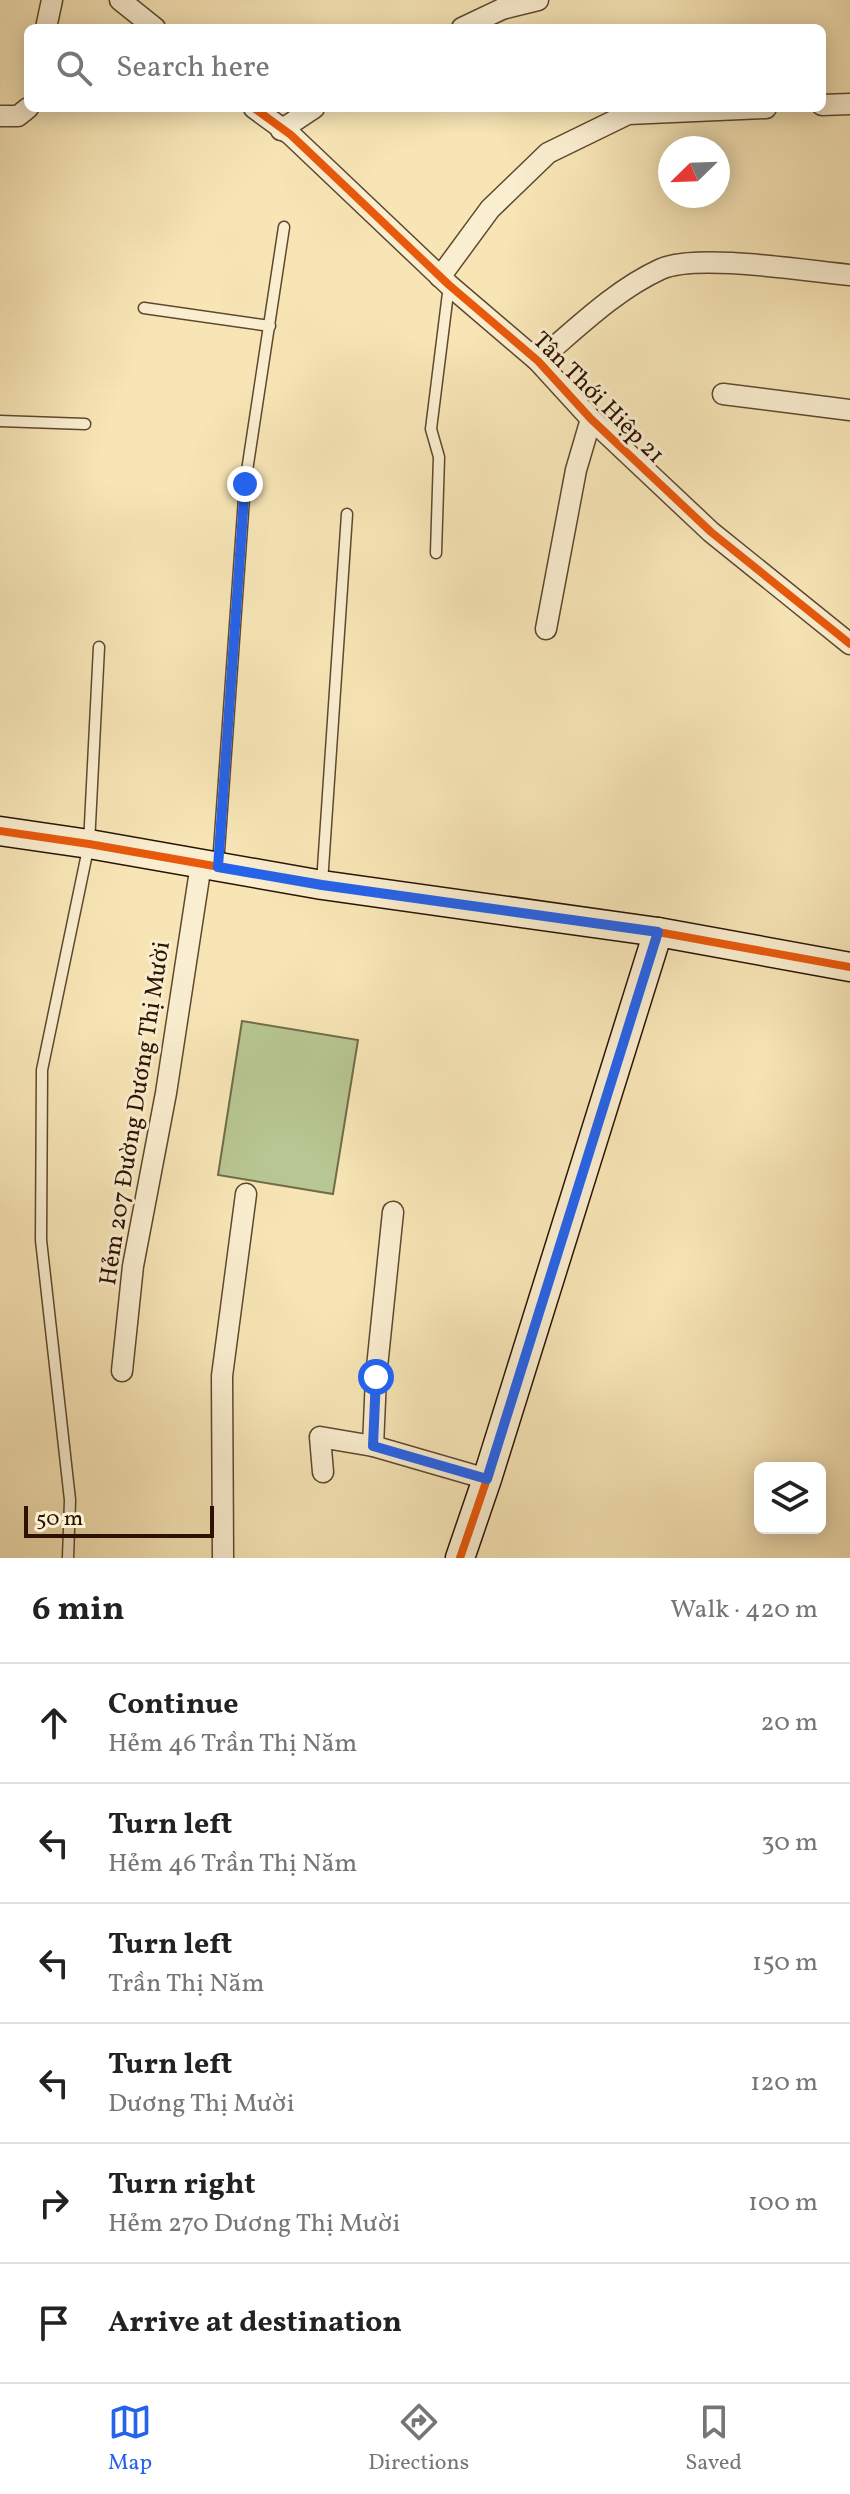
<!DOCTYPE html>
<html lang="en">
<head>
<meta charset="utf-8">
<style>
  :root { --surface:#fff; --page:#f2f2f2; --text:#222; --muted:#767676; --line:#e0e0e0; --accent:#2563eb }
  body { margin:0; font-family:Vollkorn,serif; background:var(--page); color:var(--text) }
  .controls { position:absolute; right:24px; bottom:24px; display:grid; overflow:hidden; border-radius:12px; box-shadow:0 4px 20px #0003 }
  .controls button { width:72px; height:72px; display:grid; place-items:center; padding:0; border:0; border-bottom:2px solid var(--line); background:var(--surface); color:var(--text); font:40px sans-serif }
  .compass { position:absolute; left:658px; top:136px; width:72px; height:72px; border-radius:50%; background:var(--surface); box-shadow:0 4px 20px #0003; rotate:247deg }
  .scale { position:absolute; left:24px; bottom:20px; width:190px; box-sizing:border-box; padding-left:8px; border:4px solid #2b1300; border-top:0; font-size:22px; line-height:28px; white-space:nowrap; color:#2b1300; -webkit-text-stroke:6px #faeed0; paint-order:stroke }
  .stop { position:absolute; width:24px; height:24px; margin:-18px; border:6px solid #2563eb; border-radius:50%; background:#fff }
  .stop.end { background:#2563eb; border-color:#fff; box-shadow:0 2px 8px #0008 }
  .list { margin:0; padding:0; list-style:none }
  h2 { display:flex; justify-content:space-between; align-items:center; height:104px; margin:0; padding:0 32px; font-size:34px }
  h2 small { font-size:26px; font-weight:400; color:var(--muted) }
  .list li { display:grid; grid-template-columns:52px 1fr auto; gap:24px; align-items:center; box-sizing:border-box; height:120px; padding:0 32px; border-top:2px solid var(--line) }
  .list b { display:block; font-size:30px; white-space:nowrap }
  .list p { margin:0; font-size:26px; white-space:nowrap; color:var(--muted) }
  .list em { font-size:26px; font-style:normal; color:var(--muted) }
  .icon { flex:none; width:44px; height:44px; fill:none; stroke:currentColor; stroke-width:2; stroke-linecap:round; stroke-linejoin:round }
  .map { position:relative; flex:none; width:850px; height:1558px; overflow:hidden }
  .search { position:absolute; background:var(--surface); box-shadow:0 4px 20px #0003; left:24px; right:24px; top:24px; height:88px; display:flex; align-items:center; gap:20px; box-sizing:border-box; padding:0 28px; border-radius:12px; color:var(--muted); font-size:30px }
  .sheet { height:824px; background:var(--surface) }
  nav { display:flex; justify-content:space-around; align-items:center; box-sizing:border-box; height:112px; border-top:2px solid var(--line); background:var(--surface); font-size:22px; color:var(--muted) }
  nav a { display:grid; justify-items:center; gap:4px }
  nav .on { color:var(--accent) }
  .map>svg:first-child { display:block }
</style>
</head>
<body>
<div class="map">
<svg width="850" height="1558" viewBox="0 0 850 1558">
  <rect width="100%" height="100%" fill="#f7e5b6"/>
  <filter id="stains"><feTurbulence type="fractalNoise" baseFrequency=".0025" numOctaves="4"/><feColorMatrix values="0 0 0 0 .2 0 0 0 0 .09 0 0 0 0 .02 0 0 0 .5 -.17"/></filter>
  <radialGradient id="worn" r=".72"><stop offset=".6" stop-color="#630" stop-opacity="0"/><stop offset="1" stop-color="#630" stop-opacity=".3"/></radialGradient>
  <polygon fill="#b7c692" stroke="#716c49" stroke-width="2" points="242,1021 358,1040 333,1194 218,1175"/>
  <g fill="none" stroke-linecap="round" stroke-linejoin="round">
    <g stroke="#5e482e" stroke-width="13">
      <g id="lane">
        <polyline points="144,308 270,326"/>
        <polyline points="0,421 85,424"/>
        <polyline points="436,553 439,457 431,429 449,285"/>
        <polyline points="218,865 245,484 284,227"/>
        <polyline points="322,883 347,514"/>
        <polyline points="68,1558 70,1500 41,1240 42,1070 89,844 99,647"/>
      </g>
    </g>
    <g stroke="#5e482e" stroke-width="23">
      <g id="street">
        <polyline points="120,0 155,28"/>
        <polyline points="46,28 52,0"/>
        <polyline points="462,28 502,9 538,0"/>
        <polyline points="822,105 850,104"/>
        <polyline points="254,108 291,135 449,285 538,361 591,419 711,532 850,644"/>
        <polyline points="0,116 18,116 28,108"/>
        <polyline points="281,130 314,108"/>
        <polyline points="440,277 490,209 548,153 628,114 766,108"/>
        <path d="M538,361C576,329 615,290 661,269C697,253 807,271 850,275"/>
        <polyline points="723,394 850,410"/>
        <polyline points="546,629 576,470 591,419"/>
        <polyline points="122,1371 133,1266 166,1093 201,864"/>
        <polyline points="373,1446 376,1377 393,1212"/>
        <polyline points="323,1472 320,1437 373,1446 487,1479"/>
        <polyline points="223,1558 222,1376 246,1194"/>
      </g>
    </g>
    <g stroke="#2b1300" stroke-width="31">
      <g id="secondary">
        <polyline points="0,831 89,844 322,885 658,932 850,967"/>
        <polyline points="460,1558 487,1479 658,932"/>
      </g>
    </g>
    <use href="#lane" stroke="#faeed0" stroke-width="10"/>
    <use href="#street" stroke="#faeed0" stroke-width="20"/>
    <use href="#secondary" stroke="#faeed0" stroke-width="28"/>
    <g stroke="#faeed0" stroke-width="13">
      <g id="cycleway">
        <polyline points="254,108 291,135 449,285 538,361 591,419 711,532 850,644"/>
        <polyline points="0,831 89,844 322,885 658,932 850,967"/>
        <polyline points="460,1558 487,1479 658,932"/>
      </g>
    </g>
    <use href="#cycleway" stroke="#e8590c" stroke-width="8"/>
  </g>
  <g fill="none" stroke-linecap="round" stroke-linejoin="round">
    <polyline stroke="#2563eb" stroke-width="10" points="245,484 218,867 322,885 658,932 487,1479 373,1446 376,1377"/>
  </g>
  <g text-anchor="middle" stroke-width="6" stroke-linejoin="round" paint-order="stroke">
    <g font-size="24" fill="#2b1300" stroke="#faeed0">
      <text transform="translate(599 397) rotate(45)" y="8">Tân Thới Hiệp 21</text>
      <text transform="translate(134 1113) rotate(-81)" y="8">Hẻm 207 Đường Dương Thị Mười</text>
    </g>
  </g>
  <rect width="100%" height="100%" filter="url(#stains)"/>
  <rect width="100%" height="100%" fill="url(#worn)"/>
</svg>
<div class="controls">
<button><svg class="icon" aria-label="layers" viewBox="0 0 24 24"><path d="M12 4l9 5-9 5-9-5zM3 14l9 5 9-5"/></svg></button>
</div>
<svg class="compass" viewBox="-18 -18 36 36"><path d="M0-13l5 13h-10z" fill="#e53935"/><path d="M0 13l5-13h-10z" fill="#767676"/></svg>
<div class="scale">50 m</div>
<div class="stop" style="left:376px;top:1377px"></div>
<div class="stop end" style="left:245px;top:484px"></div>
<div class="search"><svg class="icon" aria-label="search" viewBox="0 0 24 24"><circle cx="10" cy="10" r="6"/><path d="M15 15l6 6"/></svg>Search here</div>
</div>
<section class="sheet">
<h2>6 min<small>Walk · 420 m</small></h2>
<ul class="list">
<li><svg class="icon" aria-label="ahead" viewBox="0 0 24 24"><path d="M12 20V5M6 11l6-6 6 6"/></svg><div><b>Continue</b><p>Hẻm 46 Trần Thị Năm</p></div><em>20 m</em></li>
<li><svg class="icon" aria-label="left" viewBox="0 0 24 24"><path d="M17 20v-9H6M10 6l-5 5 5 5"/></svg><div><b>Turn left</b><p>Hẻm 46 Trần Thị Năm</p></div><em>30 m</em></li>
<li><svg class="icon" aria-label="left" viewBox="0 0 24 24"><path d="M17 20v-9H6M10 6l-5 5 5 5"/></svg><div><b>Turn left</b><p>Trần Thị Năm</p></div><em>150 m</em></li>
<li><svg class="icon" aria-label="left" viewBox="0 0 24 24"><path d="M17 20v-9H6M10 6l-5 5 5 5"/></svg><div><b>Turn left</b><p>Dương Thị Mười</p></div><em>120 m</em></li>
<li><svg class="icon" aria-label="right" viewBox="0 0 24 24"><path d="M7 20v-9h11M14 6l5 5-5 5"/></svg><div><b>Turn right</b><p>Hẻm 270 Dương Thị Mười</p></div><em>100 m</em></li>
<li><svg class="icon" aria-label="arrive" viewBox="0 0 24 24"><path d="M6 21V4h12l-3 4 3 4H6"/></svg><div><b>Arrive at destination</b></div></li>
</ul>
</section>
<nav>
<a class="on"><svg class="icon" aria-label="map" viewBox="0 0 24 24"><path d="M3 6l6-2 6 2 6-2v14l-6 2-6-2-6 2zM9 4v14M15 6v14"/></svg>Map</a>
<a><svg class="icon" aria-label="directions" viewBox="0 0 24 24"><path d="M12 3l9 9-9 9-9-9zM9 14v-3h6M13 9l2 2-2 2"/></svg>Directions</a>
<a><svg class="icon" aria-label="saved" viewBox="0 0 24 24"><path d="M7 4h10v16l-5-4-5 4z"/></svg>Saved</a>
</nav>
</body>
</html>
